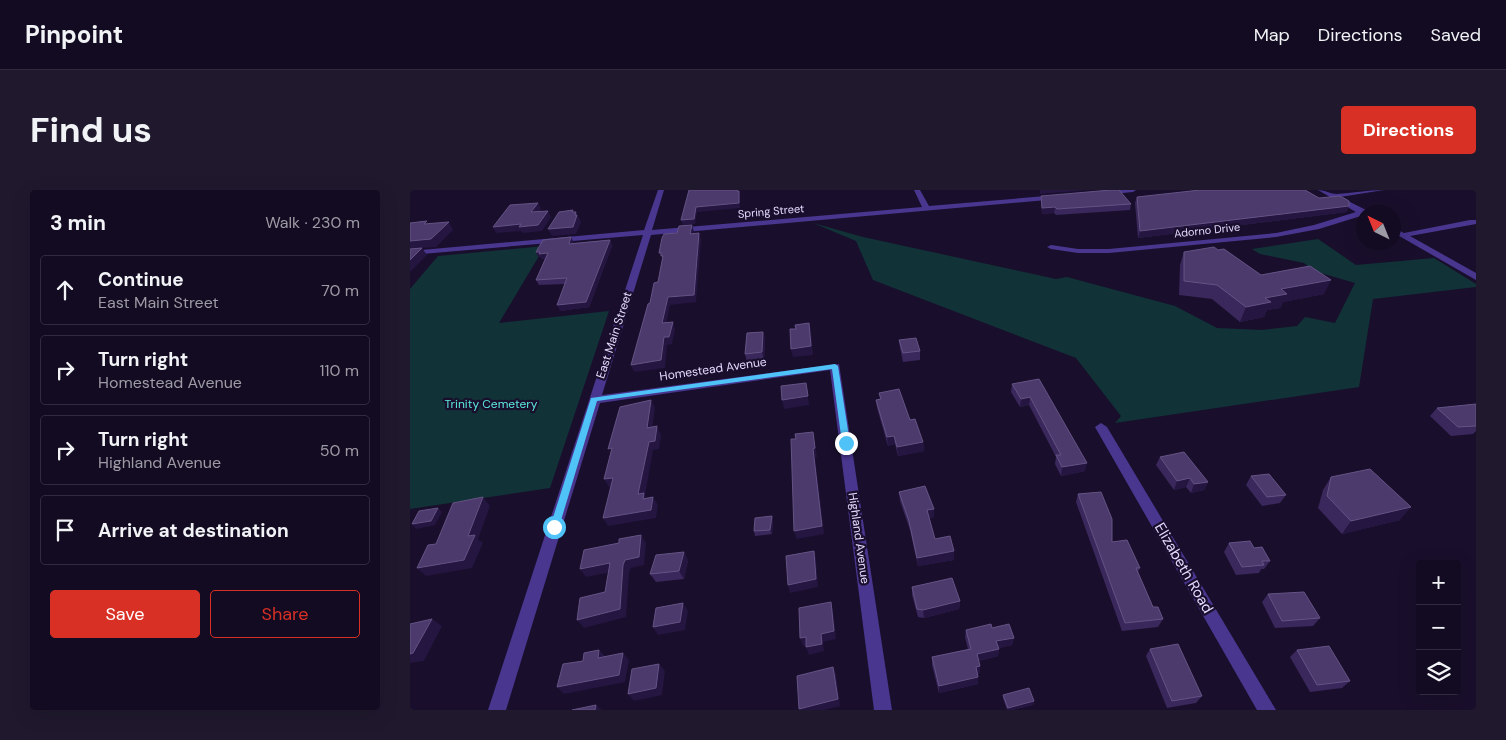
<!DOCTYPE html>
<html lang="en">
<head>
<meta charset="utf-8">
<style>
  :root { --surface:#130b21; --page:#20192e; --text:#f1f3f6; --muted:#9d9ba5; --line:#322b3f; --accent:#d93025 }
  body { margin:0; font-family:"DM Sans",sans-serif; background:var(--page); color:var(--text) }
  .controls { position:absolute; right:15px; bottom:15px; display:grid; overflow:hidden; border-radius:5px; box-shadow:0 5px 20px #0002 }
  .controls button { width:45px; height:45px; display:grid; place-items:center; padding:0; border:0; border-bottom:1px solid var(--line); background:var(--surface); color:var(--text); font:25px sans-serif }
  .compass { position:absolute; left:946px; top:15px; width:45px; height:45px; border-radius:50%; background:var(--surface); box-shadow:0 5px 20px #0002; rotate:317deg }
  .stop { position:absolute; width:15px; height:15px; margin:-11px; border:4px solid #4fc3f7; border-radius:50%; background:#fff }
  .stop.end { background:#4fc3f7; border-color:#fff; box-shadow:0 1px 5px #0008 }
  .list { margin:0; padding:0; list-style:none }
  h2 { display:flex; justify-content:space-between; align-items:center; height:65px; margin:0; padding:0 20px; font-size:21px }
  h2 small { font-size:16px; font-weight:400; color:var(--muted) }
  .list li { display:grid; grid-template-columns:32px 1fr auto; gap:15px; align-items:center; box-sizing:border-box; height:70px; margin:0 10px 10px; padding:0 10px; border:1px solid var(--line); border-radius:5px }
  .list b { display:block; font-size:19px; white-space:nowrap }
  .list p { margin:0; font-size:16px; white-space:nowrap; color:var(--muted) }
  .list em { font-size:16px; font-style:normal; color:var(--muted) }
  .actions { display:flex; gap:10px; padding:15px 20px }
  .actions a { flex:1; padding:11px 0; border:1px solid var(--accent); border-radius:5px; text-align:center; font-size:18px; color:var(--accent) }
  .actions .main { background:var(--accent); color:#fff }
  .icon { flex:none; width:28px; height:28px; fill:none; stroke:currentColor; stroke-width:2; stroke-linecap:round; stroke-linejoin:round }
  .map { position:relative; flex:none; width:1066px; height:520px; overflow:hidden; border-radius:5px }
  header { display:flex; align-items:center; gap:30px; box-sizing:border-box; height:70px; padding:0 25px; background:var(--surface); border-bottom:1px solid var(--line) }
  header strong { font-size:24px }
  nav { display:flex; gap:28px; margin-inline-start:auto; font-size:18px }
  .intro { display:flex; align-items:center; justify-content:space-between; box-sizing:border-box; height:120px; padding:0 30px }
  h1 { margin:0; font-size:35px }
  .button { padding:12px 22px; border-radius:5px; background:var(--accent); color:#fff; font-size:18px; font-weight:700 }
  main { display:flex; gap:30px; padding:0 30px }
  aside { flex:1; background:var(--surface); border-radius:5px; box-shadow:0 5px 20px #0002 }
  .map>svg:first-child { display:block }
</style>
</head>
<body>
<header>
<strong>Pinpoint</strong>
<nav><a>Map</a><a>Directions</a><a>Saved</a></nav>
</header>
<div class="intro"><h1>Find us</h1><a class="button">Directions</a></div>
<main>
<aside>
<h2>3 min<small>Walk · 230 m</small></h2>
<ul class="list">
<li><svg class="icon" aria-label="ahead" viewBox="0 0 24 24"><path d="M12 20V5M6 11l6-6 6 6"/></svg><div><b>Continue</b><p>East Main Street</p></div><em>70 m</em></li>
<li><svg class="icon" aria-label="right" viewBox="0 0 24 24"><path d="M7 20v-9h11M14 6l5 5-5 5"/></svg><div><b>Turn right</b><p>Homestead Avenue</p></div><em>110 m</em></li>
<li><svg class="icon" aria-label="right" viewBox="0 0 24 24"><path d="M7 20v-9h11M14 6l5 5-5 5"/></svg><div><b>Turn right</b><p>Highland Avenue</p></div><em>50 m</em></li>
<li><svg class="icon" aria-label="arrive" viewBox="0 0 24 24"><path d="M6 21V4h12l-3 4 3 4H6"/></svg><div><b>Arrive at destination</b></div></li>
</ul>
<div class="actions"><a class="main">Save</a><a>Share</a></div>
</aside>
<div class="map">
<svg width="1066" height="520" viewBox="0 0 1066 520">
  <rect width="100%" height="100%" fill="#190f2c"/>
  <g fill="#113237">
    <polygon points="403,33 453,47 646,89 657,87 765,116 807,138 852,140 887,136 895,127 925,133 945,93 904,81 894,73 850,64 842,59 908,49 946,75 1024,68 1066,94 1066,97 963,109 949,197 705,233 711,226 666,168 463,90 446,51"/>
    <polygon points="135,56 89,133 199,121 140,298 0,319 0,99 28,66"/>
  </g>
  <g fill="none" stroke-linecap="round" stroke-linejoin="round">
    <g fill="#48368f" fill-rule="evenodd">
      <polygon points="248,0 254,0 242,40 512,17 504,0 510,0 519,16 648,5 652,7 648,9 241,45 192,205 429,174 482,520 464,520 420,180 190,213 96,520 78,520 233,45 0,65 0,61 234,40"/>
      <polygon points="726,0 723,2 692,5 689,3 701,0"/>
      <path d="M908,0C915,0 920,4 927,4C943,3 958,0 974,0L930,7L956,20L957,22H954V25L909,39L866,47L699,63H668L641,59L637,57L641,55L668,59H699L866,43L904,35L946,22Z"/>
      <polygon points="1060,30 1066,30 1066,34 1000,46 1066,83 1066,90 984,43 984,38 994,43"/>
      <polygon points="691,233 697,237 866,520 847,520 685,237"/>
    </g>
  </g>
  <g fill="#3a275b">
    <polygon points="631,6 721,14 720,20 646,25 644,23 632,24 631,12"/>
    <polygon points="727,7 909,8 939,16 936,22 728,48 725,13"/>
    <polygon points="200,50 202,56 179,117 150,121 155,94 129,95 126,90 135,69 132,69 131,67 128,67 126,62 163,53"/>
    <polygon points="808,60 851,85 914,104 873,112 870,118 857,120 854,127 830,132 802,109 769,105 770,75 774,62"/>
    <polygon points="353,142 355,150 354,170 337,172 335,164"/>
    <polygon points="489,150 510,161 510,170 493,172 490,158"/>
    <polygon points="629,189 675,281 651,286 645,274 646,267 619,215 610,217 601,202 602,194"/>
    <polygon points="469,203 500,230 513,252 514,261 488,266 485,254 478,256 467,218 466,210 470,209"/>
    <polygon points="1066,214 1066,241 1063,244 1041,246 1020,226 1027,218"/>
    <polygon points="750,267 798,292 794,300 781,303 776,297 764,300 746,275"/>
    <polygon points="841,286 876,305 870,313 852,316 836,295"/>
    <polygon points="921,287 990,330 932,344 908,318 913,300"/>
    <polygon points="489,302 524,327 519,328 525,349 544,370 508,376 500,340 490,311"/>
    <polygon points="668,304 702,352 730,378 728,382 743,417 753,429 748,437 712,441 666,312"/>
    <polygon points="363,330 362,344 345,346 344,341"/>
    <polygon points="819,353 844,358 860,371 854,379 851,379 849,383 826,385 814,362"/>
    <polygon points="278,370 274,389 246,392 240,384"/>
    <polygon points="502,397 550,411 549,419 514,428 508,427 502,405"/>
    <polygon points="858,404 910,428 903,436 865,438 852,412"/>
    <polygon points="582,438 604,448 602,455 589,458 588,466 568,471 570,476 569,484 568,484 568,494 529,503 522,475 522,467 558,459 555,447 556,440"/>
    <polygon points="740,459 792,506 786,513 757,518 736,466"/>
    <polygon points="887,460 940,491 932,498 900,502 880,467"/>
    <polygon points="593,505 624,511 623,515 602,520 597,520 593,508"/>
  </g>
  <g fill="#251541">
    <polygon points="630,0 678,0 630,4"/>
    <polygon points="329,1 330,6 330,18 287,22 285,34 273,35 271,30 286,17"/>
    <polygon points="128,13 131,19 124,29 121,22"/>
    <polygon points="939,16 936,22 728,48 730,41"/>
    <polygon points="645,17 644,23 632,24 632,18"/>
    <polygon points="163,20 165,25 166,22 171,32 166,44 142,46 138,39 162,22"/>
    <polygon points="138,21 141,27 132,41 113,43 111,41 86,43 83,37"/>
    <polygon points="39,32 43,40 26,57 12,58 17,65 0,82 0,51"/>
    <polygon points="282,35 284,42 282,50 280,44"/>
    <polygon points="289,43 291,50 286,112 260,115 255,141 252,133 258,107"/>
    <polygon points="161,47 164,53 159,54"/>
    <polygon points="200,50 202,56 179,117 150,121 147,115"/>
    <polygon points="126,62 130,62 138,63 141,68 132,69 131,67 128,67"/>
    <polygon points="921,90 914,104 873,112 870,118 857,120 854,127 830,132 836,117 871,99"/>
    <polygon points="263,132 265,140 262,154 257,155 255,178 224,182 221,175 254,147"/>
    <polygon points="399,133 401,141 403,165 383,167 381,159"/>
    <polygon points="353,142 355,150 354,170 352,162"/>
    <polygon points="396,193 399,215 374,219 372,210"/>
    <polygon points="620,207 619,215 610,217 611,209"/>
    <polygon points="241,210 245,218 241,246 237,238"/>
    <polygon points="247,236 251,245 249,259 243,260 235,305 238,312 237,317 228,304 239,252"/>
    <polygon points="403,242 407,267 405,267 414,344 387,349 384,341 403,259"/>
    <polygon points="484,246 485,254 478,256 477,247"/>
    <polygon points="513,252 514,261 488,266 487,257"/>
    <polygon points="677,273 675,281 651,286 652,277"/>
    <polygon points="203,288 208,296 199,297 194,289"/>
    <polygon points="780,288 776,297 764,300 767,291"/>
    <polygon points="798,292 794,300 781,303 784,294"/>
    <polygon points="73,307 80,316 68,349 73,353 62,378 16,386 7,378 58,346"/>
    <polygon points="243,307 248,315 246,328 198,336 193,328"/>
    <polygon points="1001,317 990,330 932,344 941,331"/>
    <polygon points="28,318 32,322 25,335 6,339 2,334"/>
    <polygon points="524,319 524,327 517,329 517,320"/>
    <polygon points="362,326 363,330 362,344 360,340"/>
    <polygon points="231,345 236,353 234,375 221,378 219,383 216,427 174,438 167,430 210,419 213,375 215,370"/>
    <polygon points="404,361 406,369 408,397 380,403 378,395"/>
    <polygon points="544,361 544,370 508,376 507,368"/>
    <polygon points="274,362 278,370 274,389 269,381"/>
    <polygon points="200,373 206,381 176,387 170,379"/>
    <polygon points="550,411 549,419 514,428 513,420"/>
    <polygon points="421,412 423,420 426,449 413,452 414,461 399,465 396,457 411,444"/>
    <polygon points="273,413 278,421 275,440 248,445 243,437"/>
    <polygon points="22,429 32,436 14,471 0,473 0,464"/>
    <polygon points="396,447 398,455 393,456 390,448"/>
    <polygon points="604,448 602,455 585,459 586,451"/>
    <polygon points="589,459 588,466 566,471 567,464"/>
    <polygon points="189,460 196,467 188,468"/>
    <polygon points="213,463 219,470 215,492 154,504 147,497"/>
    <polygon points="249,474 255,481 252,505 224,511 218,504"/>
    <polygon points="570,476 569,484 565,485 566,477"/>
    <polygon points="423,477 426,484 430,516 414,520 390,520 389,519"/>
    <polygon points="568,487 568,494 529,503 529,496"/>
    <polygon points="624,511 623,515 602,520 597,520 598,518"/>
    <polygon points="186,515 192,520 185,520"/>
  </g>
  <g fill="#4c3a6d" stroke="#645384">
    <polygon points="279,0 327,0 327,1 329,1 329,13 286,17 284,29 271,30"/>
    <polygon points="701,0 709,0 721,14 647,19 645,17 632,18 631,6"/>
    <polygon points="790,0 895,0 909,8 930,6 939,11 939,16 730,41 727,7"/>
    <polygon points="128,13 121,22 138,21 128,35 109,37 111,34 83,37 100,15"/>
    <polygon points="163,20 162,22 166,22 165,25 167,25 163,37 138,39 149,22"/>
    <polygon points="17,31 14,34 39,32 21,49 0,51 0,33"/>
    <polygon points="282,35 280,44 289,43 284,105 258,107 252,133 263,132 259,147 254,147 251,170 221,175 238,114 240,113 244,93 248,92 253,66 251,66 251,63 249,63 252,48 254,44 267,43 269,36"/>
    <polygon points="161,47 159,54 200,50 176,112 147,115 157,88 126,90 138,63 129,64 130,62 126,62 133,50"/>
    <polygon points="804,57 808,60 814,59 851,85 900,76 921,90 871,99 877,104 855,108 861,112 836,117 807,95 774,91 774,62"/>
    <polygon points="12,58 0,70 0,59"/>
    <polygon points="399,133 401,156 381,159 380,139 386,139 385,135"/>
    <polygon points="353,142 352,162 335,164 337,143"/>
    <polygon points="506,148 510,161 493,163 489,150"/>
    <polygon points="629,189 677,273 652,277 646,265 651,265 620,207 611,209 602,194"/>
    <polygon points="396,193 398,206 372,210 371,196"/>
    <polygon points="489,199 500,230 505,229 513,252 487,257 484,246 477,247 466,210 471,209 469,203"/>
    <polygon points="241,210 237,238 247,236 245,251 239,252 228,304 234,303 233,309 243,307 241,320 193,328 203,288 194,289 202,258 198,259 210,217"/>
    <polygon points="1066,214 1066,236 1048,237 1027,218"/>
    <polygon points="403,242 405,258 403,259 412,336 384,341 381,249 386,249 385,244"/>
    <polygon points="774,262 798,292 784,294 780,288 767,291 750,267"/>
    <polygon points="960,279 1001,317 941,331 917,306 921,287"/>
    <polygon points="859,284 876,305 857,307 841,286"/>
    <polygon points="515,296 524,319 517,320 525,349 540,346 544,361 507,368 499,331 489,302"/>
    <polygon points="691,302 702,329 702,352 717,350 730,378 726,378 743,417 748,417 753,429 715,433 668,304"/>
    <polygon points="73,307 58,346 65,345 54,370 7,378 18,355 26,354 43,313"/>
    <polygon points="28,318 21,331 2,334 9,321"/>
    <polygon points="362,326 360,340 344,341 345,328"/>
    <polygon points="231,345 229,367 215,370 213,375 210,419 167,430 170,408 195,402 200,373 170,379 174,360 209,353 209,349"/>
    <polygon points="840,351 844,358 852,357 860,371 852,371 854,375 832,377 819,353"/>
    <polygon points="404,361 406,389 378,395 376,366"/>
    <polygon points="274,362 269,381 240,384 246,365"/>
    <polygon points="542,388 550,411 513,420 507,419 502,397"/>
    <polygon points="894,402 910,428 872,431 858,404"/>
    <polygon points="421,412 424,441 411,444 412,454 396,457 396,447 390,448 389,418"/>
    <polygon points="273,413 270,432 243,437 246,418"/>
    <polygon points="22,429 3,463 0,464 0,434"/>
    <polygon points="581,434 582,438 599,434 604,448 586,451 589,459 567,464 570,476 566,477 568,487 529,496 522,467 561,459 556,440"/>
    <polygon points="768,454 792,506 762,511 740,459"/>
    <polygon points="919,456 940,491 907,495 887,460"/>
    <polygon points="189,460 188,468 213,463 209,485 147,497 153,474 173,471 174,463"/>
    <polygon points="249,474 246,498 218,504 222,479"/>
    <polygon points="423,477 428,509 389,519 387,486"/>
    <polygon points="619,498 624,511 598,518 593,505"/>
    <polygon points="186,515 185,520 162,520"/>
  </g>
  <polygon fill="#4fc3f7" points="425,174 428,176 440,253 436,255 432,253 422,179 187,211 149,337 144,341 141,340 140,337 181,208"/>
  <g text-anchor="middle" stroke-width="4.5" stroke-linejoin="round" paint-order="stroke">
    <g font-size="11" fill="#e4daff" stroke="#190f2c">
      <text transform="translate(361 21) rotate(-5)" y="4">Spring Street</text>
      <text transform="translate(797 40) rotate(-6)" y="4">Adorno Drive</text>
    </g>
    <g font-size="12" fill="#e4daff" stroke="#190f2c">
      <text transform="translate(204 145) rotate(-72)" y="4">East Main Street</text>
      <text transform="translate(303 179) rotate(-8)" y="4">Homestead Avenue</text>
      <text transform="translate(449 348) rotate(82)" y="4">Highland Avenue</text>
    </g>
    <g font-size="12" fill="#5beade" stroke="#190f2c">
      <text x="81" y="218">Trinity Cemetery</text>
    </g>
    <g font-size="15" fill="#e4daff" stroke="#190f2c">
      <text transform="translate(774 378) rotate(60)" y="5">Elizabeth Road</text>
    </g>
  </g>
</svg>
<div class="controls">
<button>+</button>
<button>−</button>
<button><svg class="icon" aria-label="layers" viewBox="0 0 24 24"><path d="M12 4l9 5-9 5-9-5zM3 14l9 5 9-5"/></svg></button>
</div>
<svg class="compass" viewBox="-18 -18 36 36"><path d="M0-13l5 13h-10z" fill="#e53935"/><path d="M0 13l5-13h-10z" fill="#9d9ba5"/></svg>
<div class="stop" style="left:144px;top:337px"></div>
<div class="stop end" style="left:436px;top:253px"></div>
</div>
</main>
</body>
</html>
